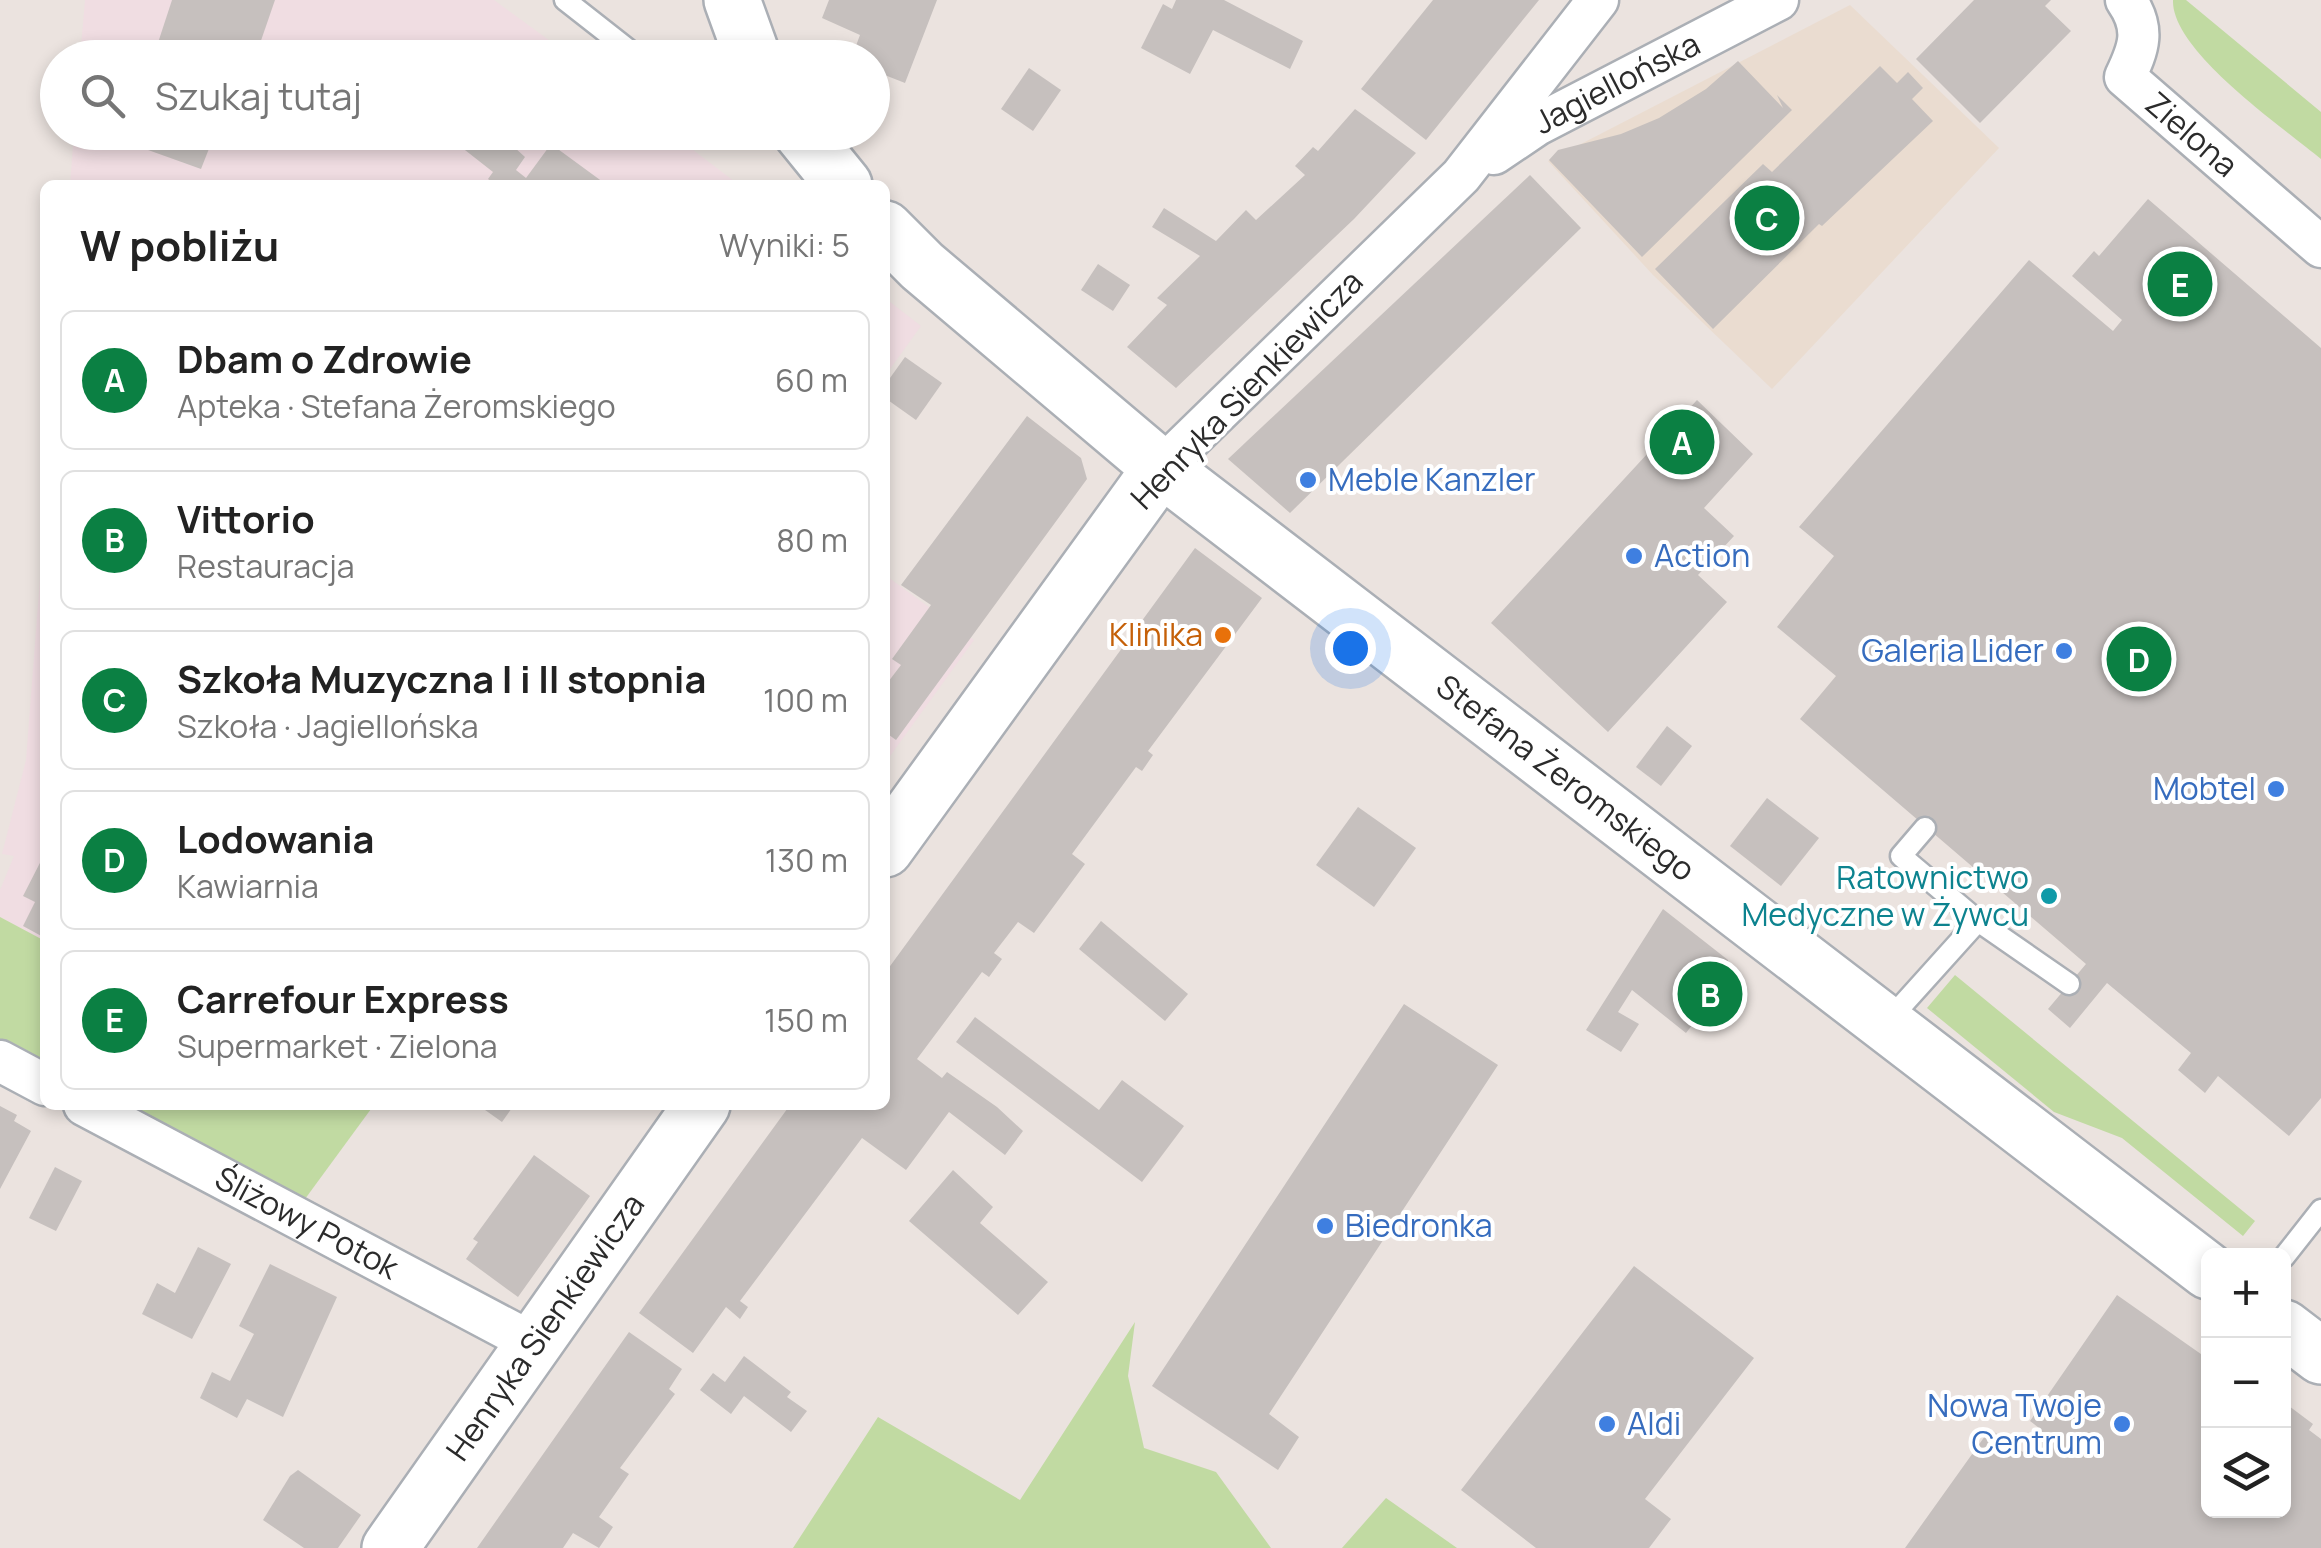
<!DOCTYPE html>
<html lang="pl">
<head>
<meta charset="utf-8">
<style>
  :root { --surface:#fff; --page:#f2f2f2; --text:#222; --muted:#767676; --line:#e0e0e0; --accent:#0b8043 }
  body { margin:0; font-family:Manrope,sans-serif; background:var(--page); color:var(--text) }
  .controls { position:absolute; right:30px; bottom:30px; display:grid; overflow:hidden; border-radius:15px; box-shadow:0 5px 15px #0003 }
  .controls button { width:90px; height:90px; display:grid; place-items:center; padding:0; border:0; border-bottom:2px solid var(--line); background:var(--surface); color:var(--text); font:50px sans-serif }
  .you { position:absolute; left:1350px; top:648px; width:35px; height:35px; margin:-25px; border:8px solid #fff; border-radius:50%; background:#1a73e8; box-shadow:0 0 0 15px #1a73e833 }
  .badge { display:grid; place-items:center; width:65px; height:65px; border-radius:50%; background:var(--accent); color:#fff; font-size:32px; font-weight:700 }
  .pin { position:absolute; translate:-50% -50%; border:5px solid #fff; box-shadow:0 2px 10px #0006 }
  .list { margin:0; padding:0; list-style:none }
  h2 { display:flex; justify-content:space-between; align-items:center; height:130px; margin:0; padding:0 40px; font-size:42px }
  h2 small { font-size:32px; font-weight:400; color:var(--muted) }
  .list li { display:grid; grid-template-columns:65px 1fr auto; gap:30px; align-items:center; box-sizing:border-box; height:140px; margin:0 20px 20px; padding:0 20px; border:2px solid var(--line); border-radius:15px }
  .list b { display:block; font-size:38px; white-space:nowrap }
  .list p { margin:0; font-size:32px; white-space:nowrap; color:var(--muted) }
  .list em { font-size:32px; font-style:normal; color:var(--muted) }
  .icon { flex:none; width:55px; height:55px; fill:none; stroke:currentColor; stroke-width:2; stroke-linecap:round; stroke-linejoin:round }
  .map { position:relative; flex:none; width:2321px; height:1548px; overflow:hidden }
  .search { position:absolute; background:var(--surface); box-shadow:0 5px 15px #0003; left:40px; top:40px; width:850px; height:110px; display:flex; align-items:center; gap:25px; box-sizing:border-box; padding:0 35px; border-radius:55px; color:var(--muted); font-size:38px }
  .panel { position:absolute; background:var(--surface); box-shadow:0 5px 15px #0003; left:40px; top:180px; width:850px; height:930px; border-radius:15px }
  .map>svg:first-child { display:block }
</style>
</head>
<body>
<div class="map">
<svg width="2321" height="1548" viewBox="0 0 2321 1548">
  <rect width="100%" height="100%" fill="#ebe3df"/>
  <polygon fill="#eadcd0" points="1850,5 1999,148 1772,389 1653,275 1548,161"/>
  <g fill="#f0dde2">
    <polygon points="85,0 494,0 572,57 80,58"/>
    <polygon points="74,132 671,133 739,185 70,185"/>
    <polygon points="885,298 921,326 885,376"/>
    <polygon points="45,514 45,941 0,917 0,890 14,856 2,854 26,760"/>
    <polygon points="885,575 974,640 885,763"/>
  </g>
  <g fill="#c1daa2">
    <path d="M2173,0H2186L2321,112V159C2284,128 2171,51 2173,0Z"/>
    <polygon points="0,917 45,941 45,1069 0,1047"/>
    <polygon points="1955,975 2255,1221 2243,1236 2122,1138 2054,1112 1927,1008"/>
    <polygon points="117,1105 363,1105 371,1109 305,1199"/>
    <polygon points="1135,1322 1128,1376 1144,1448 1216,1472 1271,1548 793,1548 878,1417 1020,1500"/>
    <polygon points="1386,1498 1457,1548 1342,1548"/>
  </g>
  <g fill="#c6c0be">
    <polygon points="172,0 275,0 255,58 153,58"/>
    <polygon points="829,0 937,0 905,83 872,70 872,58 861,58 863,54 854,51 860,35 822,18"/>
    <polygon points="1176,0 1224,0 1303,41 1290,69 1213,30 1190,74 1141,48 1163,4 1172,9"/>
    <polygon points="1433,0 1539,0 1426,140 1361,89"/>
    <polygon points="1974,0 2051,0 2045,6 2071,31 1980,123 1916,59"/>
    <polygon points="1738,61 1783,108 1777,95 1792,110 1642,257 1549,160 1558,150 1621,134 1659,118 1706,89"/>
    <polygon points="1880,66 1897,83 1908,72 1923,88 1912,99 1933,121 1822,226 1819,224 1713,329 1655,269 1763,164 1772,172"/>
    <polygon points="1029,68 1061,90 1033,131 1001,109"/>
    <polygon points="1355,109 1416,153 1354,219 1176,388 1127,347 1167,305 1157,298 1200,256 1152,227 1164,208 1216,241 1246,210 1256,220 1305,175 1295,166 1313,147 1318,151"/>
    <polygon points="127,132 230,132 226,144 212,141 201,169 123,141"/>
    <polygon points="442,132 525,132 514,147 525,157 516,170 526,178 551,144 607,185 496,185 488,179 493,172"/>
    <polygon points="1530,175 1581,228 1290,513 1228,459"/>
    <polygon points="2148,199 2321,348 2321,1098 2289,1136 2218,1076 2205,1093 2178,1070 2191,1053 2107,983 2070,1028 2048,1009 2086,964 1800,719 1836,676 1777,627 1834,556 1799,527 2029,260 2113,331 2122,320 2072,276 2094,251 2099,256"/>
    <polygon points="1098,264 1130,285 1113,311 1081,290"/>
    <polygon points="905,357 942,383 916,420 885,398 885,385"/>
    <polygon points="1697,400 1753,454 1704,508 1734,536 1698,575 1727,602 1608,732 1491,623"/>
    <polygon points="1027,416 1081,458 1087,479 896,740 885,732 885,686 901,665 892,659 931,605 901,585"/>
    <polygon points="1195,548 1262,598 1148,751 1153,755 1142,771 1136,767 1072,854 1085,864 1034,933 1018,922 994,953 1002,959 989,977 982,972 917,1059 942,1078 947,1072 997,1107 1023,1131 1005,1155 949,1112 906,1170 862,1138 740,1301 748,1307 740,1319 726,1307 693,1353 639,1313 790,1105 885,1105 885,973"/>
    <polygon points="1667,726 1692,746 1661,786 1636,767"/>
    <polygon points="1767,798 1819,838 1781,886 1730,846"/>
    <polygon points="1358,807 1416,848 1374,907 1316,865"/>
    <polygon points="45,853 45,938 23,926 35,902 23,896"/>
    <polygon points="1663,909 1728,960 1730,976 1686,1033 1632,990 1618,1012 1639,1024 1621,1052 1586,1030"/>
    <polygon points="1101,921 1188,994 1165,1021 1079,949"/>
    <polygon points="1404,1004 1498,1065 1269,1414 1299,1437 1278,1470 1152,1386"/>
    <polygon points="975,1017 1099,1110 1122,1080 1184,1126 1142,1182 956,1042"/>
    <polygon points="478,1105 514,1105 502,1122"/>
    <polygon points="0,1106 17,1115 14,1121 31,1131 0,1189"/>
    <polygon points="534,1155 590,1196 518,1297 466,1259 478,1242 473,1239"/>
    <polygon points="55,1167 82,1181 56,1231 29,1218"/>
    <polygon points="953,1170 993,1207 980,1223 1048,1282 1018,1315 909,1221"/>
    <polygon points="198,1247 231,1264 192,1339 142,1314 157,1283 175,1293"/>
    <polygon points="270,1264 337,1297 283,1417 247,1399 237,1418 200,1398 212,1372 230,1381 254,1334 239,1326"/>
    <polygon points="1634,1266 1754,1358 1645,1499 1671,1519 1649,1548 1536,1548 1461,1490"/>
    <polygon points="2117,1295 2208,1359 2208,1510 2284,1510 2284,1413 2289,1406 2313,1424 2309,1430 2321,1439 2321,1548 1905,1548 1990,1429 2023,1452 2039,1428 2030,1421"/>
    <polygon points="629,1332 682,1369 669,1389 675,1394 620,1468 629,1474 599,1517 613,1527 599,1548 573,1533 563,1548 477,1548"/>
    <polygon points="744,1356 791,1392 787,1397 807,1411 791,1432 744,1396 731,1414 700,1390 713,1373 725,1382"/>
    <polygon points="298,1470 361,1515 338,1548 304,1548 263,1520 290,1476"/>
  </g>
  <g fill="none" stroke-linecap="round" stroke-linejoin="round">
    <g stroke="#abafb5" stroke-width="25">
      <g id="lane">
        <polyline points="565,0 639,58"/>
        <polyline points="1925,828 1901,856 1978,921"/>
        <polyline points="1887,1022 1978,921 2069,984"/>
        <polyline points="2284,1257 2321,1210"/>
      </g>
    </g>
    <g stroke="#abafb5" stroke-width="45">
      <g id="street">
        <path id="s1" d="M2126,0C2146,29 2139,48 2125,77L2321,247"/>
        <path id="s2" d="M1494,154L1537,125L1778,0"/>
        <polyline points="1161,468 1461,176 1598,0"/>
        <polyline points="0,1061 45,1085"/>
        <path id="s3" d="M84,1105L533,1343"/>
      </g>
    </g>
    <g stroke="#abafb5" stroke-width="60">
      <g id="secondary">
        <polyline points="732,0 753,58"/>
        <polyline points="801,132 844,185"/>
        <path id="s4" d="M885,229L922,266L1161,468L2208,1271"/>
        <polyline points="885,849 1161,468"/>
        <polyline points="2284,1328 2321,1356"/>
        <path id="s5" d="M390,1548L702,1105"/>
      </g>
    </g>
    <use href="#lane" stroke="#fff" stroke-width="20"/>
    <use href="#street" stroke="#fff" stroke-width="40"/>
    <use href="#secondary" stroke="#fff" stroke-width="55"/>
  </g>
  <g fill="#3f7fe0" stroke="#fff" stroke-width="4">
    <circle cx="1308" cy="480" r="10"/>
    <circle cx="1634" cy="556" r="10"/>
    <circle cx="2064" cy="651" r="10"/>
    <circle cx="2276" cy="789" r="10"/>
    <circle cx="1325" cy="1226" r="10"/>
    <circle cx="1607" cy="1424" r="10"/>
    <circle cx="2122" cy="1424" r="10"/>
  </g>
  <circle fill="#e8710a" stroke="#fff" stroke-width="4" cx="1223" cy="635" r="10"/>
  <circle fill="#0f9aa8" stroke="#fff" stroke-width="4" cx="2049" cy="896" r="10"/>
  <g text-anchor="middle" stroke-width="8" stroke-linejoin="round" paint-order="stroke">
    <g font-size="32" fill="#2b2b2b" stroke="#fff">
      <text dy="11" stroke="none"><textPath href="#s2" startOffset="142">Jagiellońska</textPath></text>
      <text dy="11" stroke="none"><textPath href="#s1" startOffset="170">Zielona</textPath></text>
      <text transform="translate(1247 390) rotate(-46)" y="11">Henryka Sienkiewicza</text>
      <text dy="11" stroke="none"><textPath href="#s4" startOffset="875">Stefana Żeromskiego</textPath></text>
      <text dy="11" stroke="none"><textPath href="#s3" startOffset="252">Śliżowy Potok</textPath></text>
      <text dy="11" stroke="none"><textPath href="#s5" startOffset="270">Henryka Sienkiewicza</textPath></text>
    </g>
    <g font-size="32" fill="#366cbe" stroke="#fff" text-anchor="start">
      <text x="1328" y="491">Meble Kanzler</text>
      <text x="1654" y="567">Action</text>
      <text x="2044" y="662" text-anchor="end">Galeria Lider</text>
      <text x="2256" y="800" text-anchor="end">Mobtel</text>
      <text x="1345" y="1237">Biedronka</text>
      <text x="2102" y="1417" text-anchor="end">Nowa Twoje<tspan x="2102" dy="37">Centrum</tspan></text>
      <text x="1627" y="1435">Aldi</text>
    </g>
    <g font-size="32" fill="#c56008" stroke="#fff" text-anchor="end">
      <text x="1203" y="646">Klinika</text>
    </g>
    <g font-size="32" fill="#0d838f" stroke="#fff" text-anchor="end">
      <text x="2029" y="889">Ratownictwo<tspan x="2029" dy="37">Medyczne w Żywcu</tspan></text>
    </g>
  </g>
</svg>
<div class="controls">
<button>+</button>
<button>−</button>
<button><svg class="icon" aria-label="layers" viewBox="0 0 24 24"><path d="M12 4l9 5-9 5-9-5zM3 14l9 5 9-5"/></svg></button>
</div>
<div class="you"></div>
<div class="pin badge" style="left:1682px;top:442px">A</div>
<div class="pin badge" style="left:1710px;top:994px">B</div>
<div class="pin badge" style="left:1767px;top:218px">C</div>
<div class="pin badge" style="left:2139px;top:659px">D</div>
<div class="pin badge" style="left:2180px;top:284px">E</div>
<div class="search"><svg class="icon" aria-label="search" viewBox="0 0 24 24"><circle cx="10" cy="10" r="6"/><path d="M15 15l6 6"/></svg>Szukaj tutaj</div>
<section class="panel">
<h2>W pobliżu<small>Wyniki: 5</small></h2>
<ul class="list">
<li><span class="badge">A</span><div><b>Dbam o Zdrowie</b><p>Apteka · Stefana Żeromskiego</p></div><em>60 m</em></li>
<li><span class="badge">B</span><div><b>Vittorio</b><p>Restauracja</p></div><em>80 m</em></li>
<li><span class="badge">C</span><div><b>Szkoła Muzyczna I i II stopnia</b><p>Szkoła · Jagiellońska</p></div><em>100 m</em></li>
<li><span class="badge">D</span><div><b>Lodowania</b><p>Kawiarnia</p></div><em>130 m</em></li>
<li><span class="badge">E</span><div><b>Carrefour Express</b><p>Supermarket · Zielona</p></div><em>150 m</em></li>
</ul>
</section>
</div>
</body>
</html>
